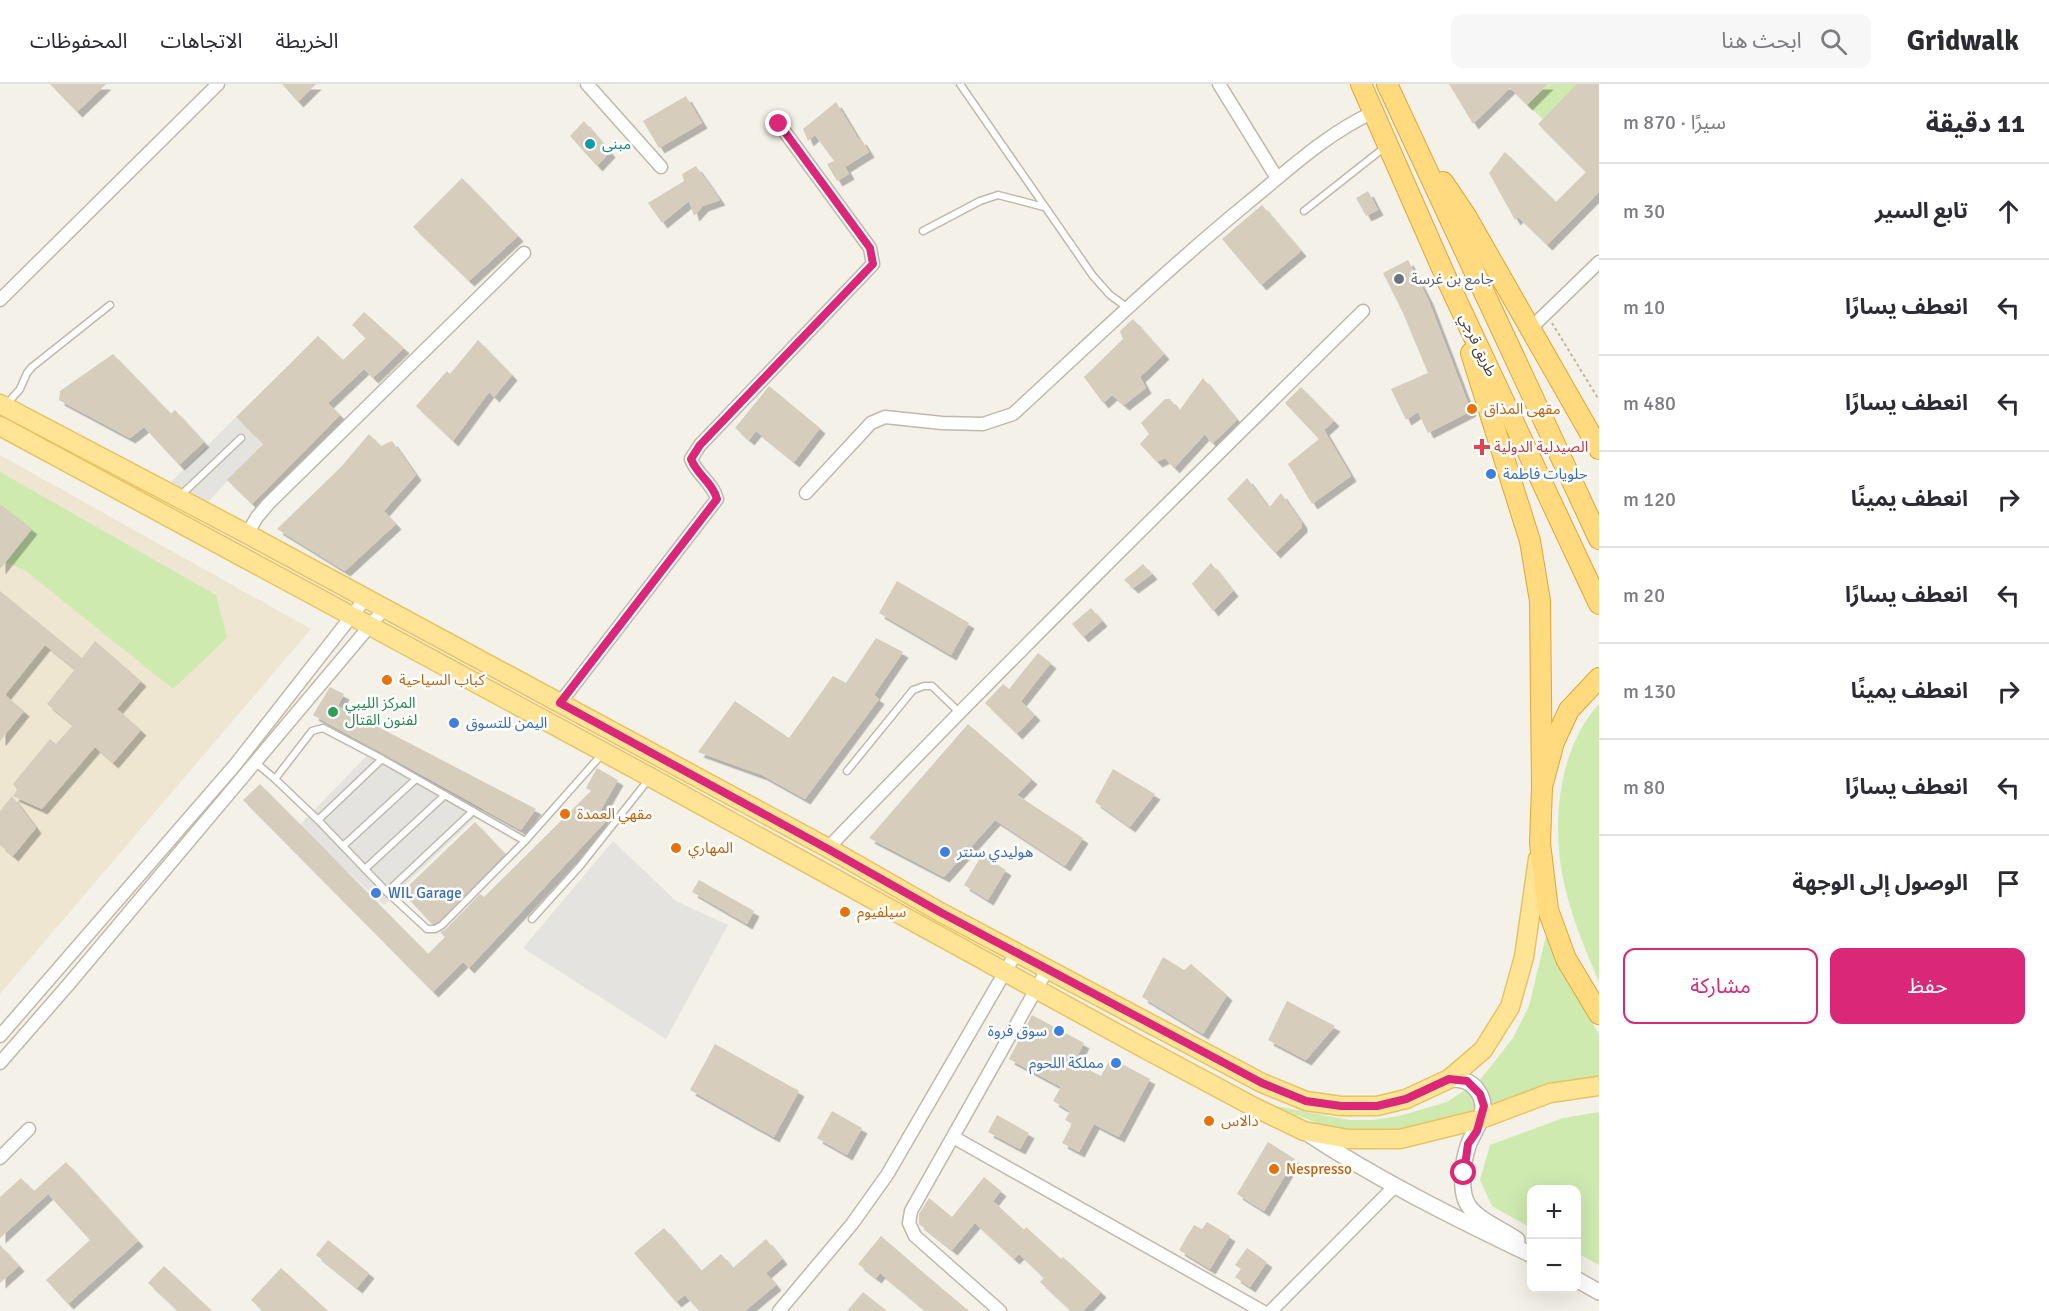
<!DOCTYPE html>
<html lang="ar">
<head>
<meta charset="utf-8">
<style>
  :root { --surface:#fff; --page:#f7f7f7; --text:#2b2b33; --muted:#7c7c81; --line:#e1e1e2; --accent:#db2777 }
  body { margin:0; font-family:Signika,"Noto Sans Arabic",sans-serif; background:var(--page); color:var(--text); direction:rtl }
  .controls { position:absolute; right:18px; bottom:18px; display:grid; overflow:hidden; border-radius:12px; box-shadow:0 6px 24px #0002 }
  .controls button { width:54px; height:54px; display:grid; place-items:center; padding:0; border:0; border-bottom:2px solid var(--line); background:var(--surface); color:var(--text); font:30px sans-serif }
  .stop { position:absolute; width:18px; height:18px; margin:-14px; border:4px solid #db2777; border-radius:50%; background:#fff }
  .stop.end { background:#db2777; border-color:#fff; box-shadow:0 2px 6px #0008 }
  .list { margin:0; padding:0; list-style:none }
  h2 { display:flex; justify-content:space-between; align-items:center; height:78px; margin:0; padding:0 24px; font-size:26px }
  h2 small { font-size:20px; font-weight:400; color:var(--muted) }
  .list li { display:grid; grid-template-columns:39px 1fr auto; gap:18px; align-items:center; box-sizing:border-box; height:96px; padding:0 24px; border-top:2px solid var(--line) }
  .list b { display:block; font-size:22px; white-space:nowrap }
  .list em { font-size:20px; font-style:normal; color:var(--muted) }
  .actions { display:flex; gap:12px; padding:18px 24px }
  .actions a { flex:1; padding:14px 0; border:2px solid var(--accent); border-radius:12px; text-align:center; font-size:21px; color:var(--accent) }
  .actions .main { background:var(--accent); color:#fff }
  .icon { flex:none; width:33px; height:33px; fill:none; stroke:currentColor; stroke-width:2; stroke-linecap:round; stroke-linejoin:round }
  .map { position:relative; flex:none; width:1599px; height:1227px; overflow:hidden; direction:ltr }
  header { display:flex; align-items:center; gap:36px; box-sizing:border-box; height:84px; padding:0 30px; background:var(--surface); border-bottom:2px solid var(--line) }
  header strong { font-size:28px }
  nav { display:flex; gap:33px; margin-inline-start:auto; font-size:21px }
  .search { width:420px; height:54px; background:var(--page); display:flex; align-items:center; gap:15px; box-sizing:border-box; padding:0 21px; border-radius:12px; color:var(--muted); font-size:22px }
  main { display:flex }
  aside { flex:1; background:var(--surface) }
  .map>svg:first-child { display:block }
</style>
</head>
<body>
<header>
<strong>Gridwalk</strong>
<div class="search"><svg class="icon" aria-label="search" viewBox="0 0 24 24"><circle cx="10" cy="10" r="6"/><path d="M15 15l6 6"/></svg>ابحث هنا</div>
<nav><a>الخريطة</a><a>الاتجاهات</a><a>المحفوظات</a></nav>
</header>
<main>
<aside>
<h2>11 دقيقة<small>سيرًا · 870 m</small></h2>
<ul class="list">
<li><svg class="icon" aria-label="ahead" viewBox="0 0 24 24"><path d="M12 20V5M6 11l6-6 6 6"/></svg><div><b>تابع السير</b></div><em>30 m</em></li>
<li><svg class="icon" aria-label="left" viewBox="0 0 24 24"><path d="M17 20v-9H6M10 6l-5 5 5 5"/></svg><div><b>انعطف يسارًا</b></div><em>10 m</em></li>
<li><svg class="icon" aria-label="left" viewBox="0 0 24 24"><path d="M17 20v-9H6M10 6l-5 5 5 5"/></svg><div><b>انعطف يسارًا</b></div><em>480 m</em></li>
<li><svg class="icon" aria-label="right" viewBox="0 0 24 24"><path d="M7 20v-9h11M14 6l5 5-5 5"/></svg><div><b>انعطف يمينًا</b></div><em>120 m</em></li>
<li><svg class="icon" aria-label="left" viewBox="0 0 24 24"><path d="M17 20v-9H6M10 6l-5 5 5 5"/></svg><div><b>انعطف يسارًا</b></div><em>20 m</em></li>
<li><svg class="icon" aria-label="right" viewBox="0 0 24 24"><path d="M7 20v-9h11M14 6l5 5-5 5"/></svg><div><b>انعطف يمينًا</b></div><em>130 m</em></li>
<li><svg class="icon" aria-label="left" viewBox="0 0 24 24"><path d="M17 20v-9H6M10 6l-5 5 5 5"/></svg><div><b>انعطف يسارًا</b></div><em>80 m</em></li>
<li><svg class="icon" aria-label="arrive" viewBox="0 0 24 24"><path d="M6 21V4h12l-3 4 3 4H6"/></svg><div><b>الوصول إلى الوجهة</b></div></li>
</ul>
<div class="actions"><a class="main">حفظ</a><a>مشاركة</a></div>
</aside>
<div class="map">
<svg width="1599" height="1227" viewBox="0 0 1599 1227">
  <defs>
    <filter id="shadow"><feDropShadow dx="5.5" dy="5.5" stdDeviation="0" flood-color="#0004"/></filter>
  </defs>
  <rect width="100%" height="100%" fill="#f4f1e8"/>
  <polygon fill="#eee6d1" points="0,371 311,545 0,910"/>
  <g fill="#ceeaaf">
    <polygon points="1548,0 1579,0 1543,35 1527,21"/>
    <polygon points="0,388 216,511 227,554 173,605 27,488 7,478 0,484"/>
    <path d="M1599,620V898C1584,863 1569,827 1562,789C1552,732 1560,663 1599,620Z"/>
    <polygon points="1548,844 1552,864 1567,897 1599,950 1599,995 1438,1041 1370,1050 1330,1044 1271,1021 1349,1036 1373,1036 1399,1032 1447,1018 1479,997 1513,954 1529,922"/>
    <polygon points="1599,1028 1599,1181 1577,1169 1576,1106 1532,1106 1531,1144 1492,1122 1480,1096 1490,1061 1563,1034"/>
  </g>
  <g fill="#e5e3e0">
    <polygon points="236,333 262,360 207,419 168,401"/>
    <polygon points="376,662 484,725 384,821 299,742"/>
    <polygon points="613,757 676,817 728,841 666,955 523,864"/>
  </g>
  <g fill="#d6cdbd" filter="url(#shadow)">
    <polygon points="50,0 106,0 77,28"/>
    <polygon points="282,0 316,0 298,18"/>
    <polygon points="1449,0 1548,0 1527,21 1510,4 1473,40"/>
    <polygon points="1577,0 1599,0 1599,108 1547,161 1518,133 1515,136 1489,89 1505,68 1556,118 1586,88 1538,40"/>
    <polygon points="686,12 702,39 659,64 643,37"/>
    <polygon points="836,18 859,56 861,55 869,68 845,83 849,90 837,97 827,80 834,77 815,51 808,57 803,45"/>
    <polygon points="584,37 610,68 597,82 570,52"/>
    <polygon points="696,82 720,116 703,122 694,132 689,117 662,139 648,119 684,97 682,90"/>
    <polygon points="462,94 518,152 469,197 413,143"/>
    <polygon points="1368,107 1378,126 1366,132 1356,114"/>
    <polygon points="1262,121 1301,167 1261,201 1222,155"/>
    <polygon points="1408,176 1428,215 1471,327 1428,349 1418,328 1406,336 1391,305 1428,289 1403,229 1383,189"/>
    <polygon points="364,228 404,264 373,294 364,285 328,319 340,331 252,420 227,396 263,360 236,333 318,252 343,276 366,254 352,241"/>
    <polygon points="1133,235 1164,270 1140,293 1146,304 1124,321 1112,311 1103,319 1084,293 1123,255 1120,247"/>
    <polygon points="478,256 512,291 494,313 489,308 453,357 416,322 447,287 450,290"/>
    <polygon points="113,270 171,330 175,326 204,358 179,381 144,343 130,354 59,316 60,307"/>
    <polygon points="1203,294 1237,336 1212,360 1205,350 1174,384 1165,374 1157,378 1140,360 1149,350 1141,339 1165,315 1170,315 1179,327"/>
    <polygon points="769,302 820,344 794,378 756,347 749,356 735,344"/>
    <polygon points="1301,303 1334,337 1324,346 1351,392 1312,420 1288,380 1319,355 1285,319"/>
    <polygon points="369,350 381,362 392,357 416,391 384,427 396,440 345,487 277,445 341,383"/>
    <polygon points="1247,394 1269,424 1281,409 1302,439 1302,443 1275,469 1227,415"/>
    <polygon points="0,420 32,445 0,485"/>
    <polygon points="1211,479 1233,507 1213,527 1192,500"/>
    <polygon points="1143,480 1152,490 1133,504 1124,496"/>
    <polygon points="897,497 969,539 951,571 879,529"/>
    <polygon points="0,507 82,574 95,557 141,597 117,625 141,646 113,679 95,663 42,725 13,712 17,706 13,700 50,655 56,660 73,641 47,620 75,585 45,561 5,611 24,627 0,657"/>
    <polygon points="1091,524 1102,537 1083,553 1072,540"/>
    <polygon points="876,554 903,568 874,611 879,615 805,715 762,691 698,668 735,617 789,654 833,592 846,599"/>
    <polygon points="1038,569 1051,579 1021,617 1035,631 1017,650 985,619 1003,600 1009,605"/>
    <polygon points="330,603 344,610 338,622 536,725 521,746 313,631"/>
    <polygon points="968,640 1032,695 1017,711 1083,754 1065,782 995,736 944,793 869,754"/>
    <polygon points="597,684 618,696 599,729 607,736 469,884 463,878 433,908 243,716 260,700 428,870 445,853 440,848 446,845 480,810 484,813 591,707 586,704"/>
    <polygon points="1113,685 1155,710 1130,743 1095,718"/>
    <polygon points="12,712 36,744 13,772 0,761 0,727"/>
    <polygon points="475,738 505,770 439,837 432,840 402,808"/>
    <polygon points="982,771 1006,786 988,816 964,801"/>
    <polygon points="699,796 754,827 747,840 692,808"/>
    <polygon points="1163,873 1184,886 1191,880 1227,911 1203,950 1142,913"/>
    <polygon points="1287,917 1335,942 1306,976 1268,956"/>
    <polygon points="1032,931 1084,959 1074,978 1101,992 1111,974 1150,995 1119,1053 1094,1040 1079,1068 1062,1059 1072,1040 1065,1036 1070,1027 1053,1017 1061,1003 1009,975"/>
    <polygon points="715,960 799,1007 774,1053 690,1006"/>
    <polygon points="832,1027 862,1044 847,1071 817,1054"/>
    <polygon points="997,1031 1029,1049 1020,1065 988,1048"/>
    <polygon points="1268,1058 1295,1075 1264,1127 1237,1110"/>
    <polygon points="66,1078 138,1157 68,1220 46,1196 90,1156 48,1110 0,1154 0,1113 21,1094 34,1107"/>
    <polygon points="984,1093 1001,1107 993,1117 1024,1146 1026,1143 1061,1175 1063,1173 1101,1208 1083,1227 1071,1227 1040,1198 1044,1194 1019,1170 1014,1175 975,1139 952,1166 919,1140 919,1130 929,1114 952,1133"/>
    <polygon points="1207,1138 1230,1152 1210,1185 1179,1166 1194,1141 1202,1145"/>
    <polygon points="664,1144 701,1187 721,1170 733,1184 766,1155 782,1175 766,1189 776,1201 745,1227 699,1227 685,1211 676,1218 634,1169"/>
    <polygon points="881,1152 925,1190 969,1227 926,1227 880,1189 876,1194 858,1180"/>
    <polygon points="328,1156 369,1189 357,1204 316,1171"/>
    <polygon points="0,1161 19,1182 0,1199"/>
    <polygon points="1247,1164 1267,1178 1250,1203 1235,1193 1241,1185 1235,1181"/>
    <polygon points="164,1182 212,1227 178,1227 148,1199"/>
    <polygon points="281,1184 328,1227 263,1227 251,1216"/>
    <polygon points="863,1208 887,1227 847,1227"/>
  </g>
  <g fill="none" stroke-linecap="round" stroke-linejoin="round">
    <g stroke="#c0b9aa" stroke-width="9">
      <g id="service">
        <polyline points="960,0 1093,192 1110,211 1128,224"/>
        <polyline points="1304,127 1385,63"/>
        <polyline points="923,147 980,117 998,111 1044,123"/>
        <polyline points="6,321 20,305 27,289 32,283 110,221"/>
        <polyline points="181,411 241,354"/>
        <polyline points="256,679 275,695 312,647 323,644 382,675 525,757 603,669"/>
        <polyline points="847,687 913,606 924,602 932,602 959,628"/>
        <polyline points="275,695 318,736 387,808 427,845 435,845 442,841 525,757"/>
        <polyline points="318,736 382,675"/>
        <polyline points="343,762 416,695"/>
        <polyline points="365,785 445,711"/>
        <polyline points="387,808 473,727"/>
        <polyline points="532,835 580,782 649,695"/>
      </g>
    </g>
    <g stroke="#c0b9aa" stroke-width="15">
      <g id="minor">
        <polyline points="587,0 661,83"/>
        <polyline points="1219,0 1277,94"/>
        <polyline points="0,216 218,0"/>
        <polyline points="1531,244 1599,178"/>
        <path d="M806,409L871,339L885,333L942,339L983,340L1013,330C1089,260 1164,188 1244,122C1285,89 1325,50 1374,28"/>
        <polyline points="247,450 257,433 269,419 524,169"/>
        <path d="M560,619L717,415C713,399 697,391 691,375L700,361L873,180L870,164L779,40"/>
        <path d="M828,764C1003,582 1183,404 1363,227"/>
        <polyline points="0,952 235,681 365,515"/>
        <polyline points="0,979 68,901 384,525"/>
        <polyline points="953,1053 1262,1227"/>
        <polyline points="0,1074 29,1045"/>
        <polyline points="779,1227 852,1140 887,1091 1016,869"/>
        <polyline points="1000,1227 915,1152 909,1139 911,1127 1047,886"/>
        <polyline points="1271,1227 1395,1102"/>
      </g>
    </g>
    <g stroke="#c0b9aa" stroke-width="18">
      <g id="tertiary">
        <path d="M1449,995C1460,995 1470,996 1477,1006C1492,1026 1475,1043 1468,1062C1463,1077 1459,1107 1468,1121C1477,1136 1504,1146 1517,1156"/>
        <path d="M1307,1049C1378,1096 1455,1134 1532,1171"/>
        <polyline points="1576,1195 1599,1208"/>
      </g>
    </g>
    <g stroke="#e7c363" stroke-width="21">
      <g id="primary">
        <polyline points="0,320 247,450 828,764 940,828 1262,999 1306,1017 1341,1022 1377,1022 1406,1015 1449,995 1483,966 1510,923 1524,873 1538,775"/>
        <polyline points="0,342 650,693 1138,961 1252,1022 1304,1047 1348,1055 1400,1055 1481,1035 1550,1009 1599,1002"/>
      </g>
    </g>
    <g stroke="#e2a634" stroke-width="22">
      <g id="trunk">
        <polyline points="1361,0 1448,198 1599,520"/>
        <polyline points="1387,0 1599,455"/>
        <polyline points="1443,98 1466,132 1599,365"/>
        <polyline points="1471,269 1530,457 1540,517 1542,703"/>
        <polyline points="1599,594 1569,626 1554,658 1542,703 1540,759 1548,826 1566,875 1599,930"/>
      </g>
    </g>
    <polyline stroke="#c2b59b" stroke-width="2" stroke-dasharray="3 3" stroke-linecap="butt" points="1552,239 1599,316"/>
    <use href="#service" stroke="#fff" stroke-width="6"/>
    <use href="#minor" stroke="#fff" stroke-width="12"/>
    <use href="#tertiary" stroke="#fff" stroke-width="15"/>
    <use href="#primary" stroke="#ffe496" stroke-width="18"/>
    <use href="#trunk" stroke="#ffda7f" stroke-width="20"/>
  </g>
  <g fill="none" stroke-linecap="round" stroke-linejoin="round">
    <path stroke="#db2777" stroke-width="8" d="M779,40L870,164L873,180L700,361L691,375C697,391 713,399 717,415L560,619L828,765L940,828L1262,999L1306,1017L1341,1022H1377L1406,1015L1449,995L1467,997L1480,1010L1484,1022L1477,1047L1468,1060L1464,1089"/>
  </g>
  <circle fill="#0f9aa8" stroke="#fff" stroke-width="2" cx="590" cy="60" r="6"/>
  <circle fill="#6b7280" stroke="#fff" stroke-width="2" cx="1399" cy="195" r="6"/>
  <g fill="#e8710a" stroke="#fff" stroke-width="2">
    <circle cx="1472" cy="325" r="6"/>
    <circle cx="387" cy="596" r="6"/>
    <circle cx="565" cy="730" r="6"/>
    <circle cx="676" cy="764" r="6"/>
    <circle cx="845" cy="828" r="6"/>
    <circle cx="1209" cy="1037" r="6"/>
    <circle cx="1274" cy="1085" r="6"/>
  </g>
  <path fill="#e0444e" stroke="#fff" stroke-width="2" d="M1479 354h6v6h6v6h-6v6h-6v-6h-6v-6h6z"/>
  <g fill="#3f7fe0" stroke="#fff" stroke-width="2">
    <circle cx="1491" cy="390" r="6"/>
    <circle cx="454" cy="639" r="6"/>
    <circle cx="945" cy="768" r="6"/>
    <circle cx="376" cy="809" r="6"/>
    <circle cx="1059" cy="947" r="6"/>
    <circle cx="1116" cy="979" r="6"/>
  </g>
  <circle fill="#2e9e5b" stroke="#fff" stroke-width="2" cx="333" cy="628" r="6"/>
  <g text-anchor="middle" stroke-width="5" stroke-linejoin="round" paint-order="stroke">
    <g font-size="15" fill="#0d838f" stroke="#fff" text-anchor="start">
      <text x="602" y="65">مبنى</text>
    </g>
    <g font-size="15" fill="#5b616d" stroke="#fff" text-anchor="start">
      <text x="1411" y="200">جامع بن غرسة</text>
    </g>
    <g font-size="15" fill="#484136" stroke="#fff">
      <text transform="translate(1478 261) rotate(65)" y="5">طريق قرجي</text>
    </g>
    <g font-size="15" fill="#c56008" stroke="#fff" text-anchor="start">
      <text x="1484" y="330">مقهى المذاق</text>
      <text x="399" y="601">كباب السياحية</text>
      <text x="577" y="735">مقهي العمدة</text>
      <text x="688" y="769">المهاري</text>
      <text x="857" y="833">سيلفيوم</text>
      <text x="1221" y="1042">دالاس</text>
      <text x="1286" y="1090">Nespresso</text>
    </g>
    <g font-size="15" fill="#be3a42" stroke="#fff" text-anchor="start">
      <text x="1494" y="368">الصيدلية الدولية</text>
    </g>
    <g font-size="15" fill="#366cbe" stroke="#fff" text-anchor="start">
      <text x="1503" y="395">حلويات فاطمة</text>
      <text x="466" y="644">اليمن للتسوق</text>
      <text x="957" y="773">هوليدي سنتر</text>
      <text x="388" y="814">WIL Garage</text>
      <text x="1047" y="952" text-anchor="end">سوق فروة</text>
      <text x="1104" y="984" text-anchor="end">مملكة اللحوم</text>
    </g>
    <g font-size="15" fill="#27864d" stroke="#fff" text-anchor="start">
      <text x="345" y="624">المركز الليبي<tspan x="345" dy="17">لفنون القتال</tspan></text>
    </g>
  </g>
</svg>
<div class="controls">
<button>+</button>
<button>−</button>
</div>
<div class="stop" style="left:1464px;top:1089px"></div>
<div class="stop end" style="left:779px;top:40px"></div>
</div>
</main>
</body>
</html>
